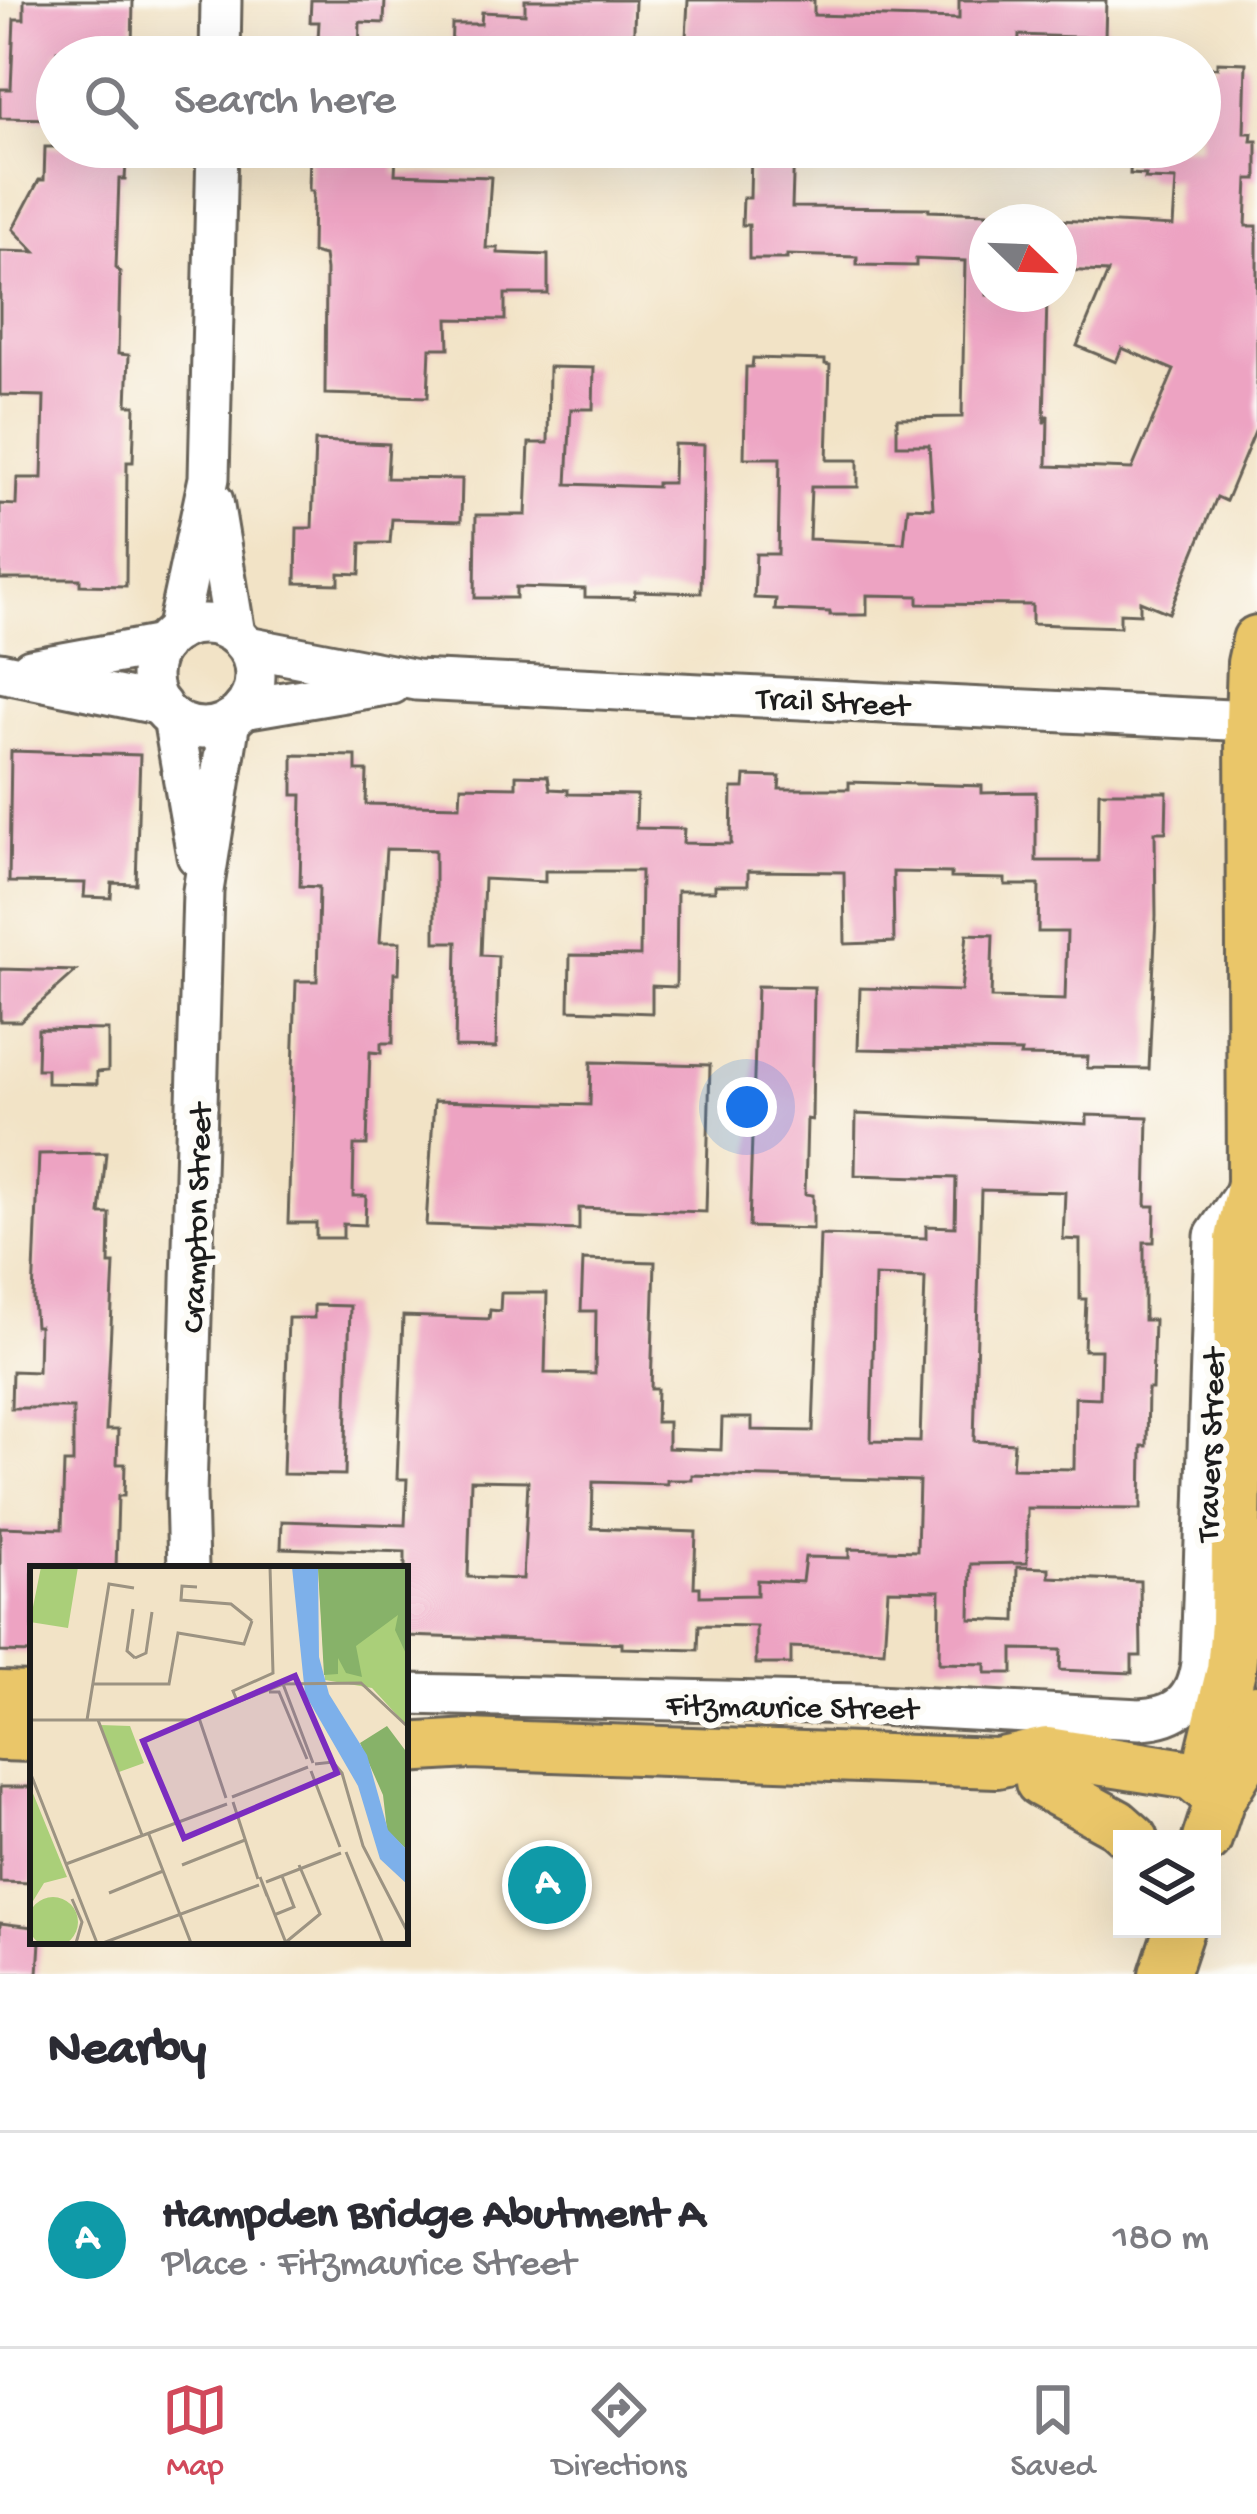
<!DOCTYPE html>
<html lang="en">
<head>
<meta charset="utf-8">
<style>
  :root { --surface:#fff; --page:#f7f7f7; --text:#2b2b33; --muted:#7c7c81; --line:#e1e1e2; --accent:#d1495b }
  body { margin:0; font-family:"Gochi Hand",sans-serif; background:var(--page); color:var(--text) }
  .controls { position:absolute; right:36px; bottom:36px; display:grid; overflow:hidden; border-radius:0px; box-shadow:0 12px 48px #0002 }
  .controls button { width:108px; height:108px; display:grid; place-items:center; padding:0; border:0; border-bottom:3px solid var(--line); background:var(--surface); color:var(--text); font:60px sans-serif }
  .compass { position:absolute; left:969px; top:204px; width:108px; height:108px; border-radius:50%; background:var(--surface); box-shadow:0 12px 48px #0002; rotate:113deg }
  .you { position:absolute; left:747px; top:1107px; width:42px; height:42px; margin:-30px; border:9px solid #fff; border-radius:50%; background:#1a73e8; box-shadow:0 0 0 18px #1a73e833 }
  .badge { display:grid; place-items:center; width:78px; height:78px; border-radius:50%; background:var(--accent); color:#fff; font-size:39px; font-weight:700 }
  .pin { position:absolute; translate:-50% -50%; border:6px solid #fff; box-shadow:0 3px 12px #0006 }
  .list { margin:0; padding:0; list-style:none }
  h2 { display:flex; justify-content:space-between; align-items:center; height:156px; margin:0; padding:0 48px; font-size:51px }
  h2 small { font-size:39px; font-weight:400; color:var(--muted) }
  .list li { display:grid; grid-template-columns:78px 1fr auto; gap:36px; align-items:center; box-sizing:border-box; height:216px; padding:0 48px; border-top:3px solid var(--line) }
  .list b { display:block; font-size:45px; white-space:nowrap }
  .list p { margin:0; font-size:39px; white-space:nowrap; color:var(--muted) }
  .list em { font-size:39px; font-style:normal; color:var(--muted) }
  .icon { flex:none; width:66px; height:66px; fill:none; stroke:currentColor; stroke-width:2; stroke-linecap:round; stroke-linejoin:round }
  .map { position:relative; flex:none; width:1257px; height:1974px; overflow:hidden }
  .search { position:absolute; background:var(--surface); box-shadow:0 12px 48px #0002; left:36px; right:36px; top:36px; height:132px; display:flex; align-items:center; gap:30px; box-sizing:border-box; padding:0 42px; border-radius:66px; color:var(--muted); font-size:45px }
  .sheet { height:372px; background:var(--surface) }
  nav { display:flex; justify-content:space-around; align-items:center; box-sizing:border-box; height:168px; border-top:3px solid var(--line); background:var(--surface); font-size:33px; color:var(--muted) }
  nav a { display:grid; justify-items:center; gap:6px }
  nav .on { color:var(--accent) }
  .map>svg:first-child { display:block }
</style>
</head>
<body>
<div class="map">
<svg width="1257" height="1974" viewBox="0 0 1257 1974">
  <rect width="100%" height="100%" fill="#fdfcf7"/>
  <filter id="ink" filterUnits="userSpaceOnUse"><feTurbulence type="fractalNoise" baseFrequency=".00833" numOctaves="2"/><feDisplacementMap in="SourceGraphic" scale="24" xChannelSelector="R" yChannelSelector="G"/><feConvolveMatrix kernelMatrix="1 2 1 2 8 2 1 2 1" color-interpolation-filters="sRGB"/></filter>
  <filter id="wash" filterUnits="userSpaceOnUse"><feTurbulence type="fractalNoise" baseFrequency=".004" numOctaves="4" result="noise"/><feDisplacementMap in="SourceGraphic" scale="48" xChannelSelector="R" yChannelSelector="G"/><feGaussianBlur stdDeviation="2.7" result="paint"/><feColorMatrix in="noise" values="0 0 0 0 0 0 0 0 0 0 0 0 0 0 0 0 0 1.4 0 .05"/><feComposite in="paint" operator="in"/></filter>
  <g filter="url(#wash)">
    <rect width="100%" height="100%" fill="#f2e3c6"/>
    <g id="blocks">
      <g fill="#eda3c2" fill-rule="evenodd">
        <polygon points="24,0 133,0 132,48 123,48 123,53 57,51 57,119 0,118 0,89 11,89 14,19 24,19"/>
        <polygon points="311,0 385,0 384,23 360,22 359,57 317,57 319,22 310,22"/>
        <polygon points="525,0 635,0 633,57 451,57 452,24 481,24 482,12 525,14"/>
        <polygon points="688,0 814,0 814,15 959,19 959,0 1106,0 1105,38 1019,35 1018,57 685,57"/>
        <polygon points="1217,62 1246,63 1244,133 1252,133 1251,141 1257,141 1257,179 1248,179 1246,226 1257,226 1257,427 1226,501 1217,497 1169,613 1140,601 1140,614 1120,613 1120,627 1032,624 1032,605 918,604 918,596 867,595 867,615 830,615 830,612 775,610 776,599 754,598 756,554 778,554 780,458 744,458 746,367 752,367 753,358 825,360 825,364 830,365 827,460 858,460 858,487 811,487 809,539 904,543 908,507 933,508 929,445 897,445 897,418 962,417 965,261 916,259 916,266 857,265 857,257 787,255 787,259 749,259 749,225 742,225 743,198 750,198 751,147 794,147 792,207 929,208 929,211 987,213 987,295 1047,296 1044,423 1048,415 1047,466 1132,469 1174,370 1122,348 1116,362 1077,346 1108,272 1059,270 1059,220 1173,226 1176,180 1145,179 1146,175 1130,174 1131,147 1200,147 1200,67 1217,68"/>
        <polygon points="45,147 127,147 125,179 119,179 116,268 120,272 118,354 129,355 127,405 135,405 133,462 127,462 126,586 80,585 80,579 0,579 0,504 16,505 17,478 42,478 44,396 0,395 0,251 35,252 13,229 39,180 44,180"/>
        <polygon points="318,149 396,154 395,174 491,177 486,248 498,248 498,253 548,255 548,294 505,294 505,320 448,319 449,348 430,348 428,397 325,394 326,270 324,256 312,253 313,191 309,191 310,150"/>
        <polygon points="549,367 594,368 593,409 571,409 567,484 657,487 657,483 673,483 674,444 704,445 701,593 635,591 634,598 585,597 585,589 516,587 516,598 475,598 476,515 526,515 529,443 548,443"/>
        <polygon points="315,441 389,444 387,478 462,479 461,521 392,519 390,543 361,543 360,574 339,573 339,584 296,583 297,528 312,528"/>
        <polygon points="11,751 140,755 136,884 112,883 111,898 84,897 85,883 9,882"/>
        <polygon points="293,755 356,756 356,771 367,771 366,804 460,806 461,786 516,787 516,775 548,776 550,789 568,790 568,794 637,795 636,828 684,829 683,843 731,844 732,788 744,788 745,776 780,777 779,789 849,789 849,782 982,786 982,793 1036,792 1036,861 1098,861 1099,792 1167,792 1166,832 1155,832 1156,916 1149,1069 1087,1068 1088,1057 1020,1056 1021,1052 858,1049 860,988 961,991 967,934 993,935 991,998 1065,1000 1067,932 1038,932 1039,885 1005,885 1005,879 951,878 951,873 893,872 894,942 874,943 845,944 844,872 748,871 748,885 715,885 715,891 677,891 676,987 652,986 652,1013 569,1010 570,955 640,956 641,871 545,871 545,882 484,879 481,955 498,956 496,1048 455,1047 457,942 435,942 435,850 386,849 380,942 400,942 399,973 394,973 393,1043 381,1043 381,1053 370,1052 367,1145 354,1145 353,1196 366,1196 365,1225 343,1224 343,1238 316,1238 316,1223 288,1223 296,981 317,981 319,887 300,886 302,795 293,795"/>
        <polygon points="0,969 76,971 20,1021 0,1021"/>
        <polygon points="757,986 814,987 812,1120 807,1119 805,1194 813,1195 813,1229 749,1227"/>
        <polygon points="38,1029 108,1030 108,1071 97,1072 97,1084 47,1083 47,1069 37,1069"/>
        <polygon points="591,1062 710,1065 706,1212 579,1208 579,1230 426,1225 434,1101 590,1105"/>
        <path d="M856,1114L1087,1124V1115L1148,1117L1146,1206H1155L1154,1242H1144V1320H1154L1152,1389H1148L1147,1446H1142L1141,1509L1027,1508V1563L971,1564L970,1619L1016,1621L1017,1567L1049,1568V1577L1140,1581L1141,1656H1132V1673L1060,1670L1061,1650L1013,1649V1673H986V1664L939,1663L940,1591L888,1590L884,1651L791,1647V1664H756V1626L699,1625L698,1650L622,1648V1643L405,1636V1552L281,1548L282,1521L405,1525L407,1479H397L403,1316L489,1319L490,1310L500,1311L501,1293H547L545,1373L595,1374L596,1311H581L583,1260L655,1262L651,1389H657L656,1422H668V1448L721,1450L722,1418H752V1430L813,1431L820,1235L926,1238V1226L955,1227L956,1178L855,1175ZM981,1190L1065,1192L1063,1239L1080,1240V1299H1086L1084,1350H1101L1100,1398L1075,1397L1074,1469L1012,1468L1014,1443L974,1441ZM875,1276L925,1278L920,1442L871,1441ZM692,1475L919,1481L917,1551L849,1549V1558L805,1557L802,1582L757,1580V1595L700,1596V1587H694L696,1532L592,1528L593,1482L667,1484V1480H692ZM471,1480L528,1481L523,1579L468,1577Z"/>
        <polygon points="106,1153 100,1214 110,1214 109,1264 114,1264 106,1430 118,1430 117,1464 125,1464 124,1496 118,1496 116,1569 33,1569 33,1653 0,1652 0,1527 62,1529 64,1463 73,1463 73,1408 11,1408 12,1371 38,1372 39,1326 35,1326 33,1298 39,1154"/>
        <polygon points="314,1305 350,1306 345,1475 283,1474 288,1318 314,1318"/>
        <polygon points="0,1787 33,1787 33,1883 0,1882"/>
        <polygon points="0,1923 33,1927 33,1941 40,1941 38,1974 0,1974"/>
      </g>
    </g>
  </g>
  <g filter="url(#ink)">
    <use href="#blocks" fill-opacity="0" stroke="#676258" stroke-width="3"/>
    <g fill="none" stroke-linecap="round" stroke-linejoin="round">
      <g stroke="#676258" stroke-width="45">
        <g id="minor">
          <polyline points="220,57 221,0"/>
          <polyline points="213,501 235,634"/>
          <circle cx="203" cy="676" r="52"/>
          <polyline points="176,632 209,478 217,147"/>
          <polyline points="247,647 416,680 1250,721"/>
          <polyline points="31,669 162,645"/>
          <polyline points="0,672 161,705"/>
          <polyline points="243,709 392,684"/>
          <polyline points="173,718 197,856"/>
          <polyline points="188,1569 186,1494 203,891 230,720"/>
          <path d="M405,1694L858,1704L1140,1719C1178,1717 1196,1701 1201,1663L1215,1236L1245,1193"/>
        </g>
      </g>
      <g stroke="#676258" stroke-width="54">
        <g id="major">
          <polyline points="0,1696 33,1697"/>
          <polyline points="0,1736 33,1737"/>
          <polyline points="405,1748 470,1744 997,1763 1047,1752 1191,1775 1220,1799"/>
          <polyline points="1040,1782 1117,1824 1134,1839"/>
          <polyline points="1220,1799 1211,1752 1231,1670 1235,1624 1240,1239 1252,1183 1250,721 1252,663 1257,640"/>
          <polyline points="1207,1839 1220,1799 1246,1757 1257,1709"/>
          <polyline points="1164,1974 1179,1929"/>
        </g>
      </g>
      <use href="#minor" stroke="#fff" stroke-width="39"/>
      <use href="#major" stroke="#eac669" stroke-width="48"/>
    </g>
  </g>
  <g text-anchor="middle" stroke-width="12" stroke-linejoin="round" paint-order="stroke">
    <g font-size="33" fill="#1c1c1c" stroke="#fdfcf7">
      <text transform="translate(833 699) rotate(3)" y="12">Trail Street</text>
      <text transform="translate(194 1218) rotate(-88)" y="12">Crampton Street</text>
      <text transform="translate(1208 1445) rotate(-88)" y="12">Travers Street</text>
      <text transform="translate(792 1704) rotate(1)" y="12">Fitzmaurice Street</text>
    </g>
  </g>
  <g transform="translate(30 1566)">
    <rect width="378" height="378" fill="#f2e3c6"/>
    <path d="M11,1H48L38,62L0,56ZM288,1H378V161L342,122L295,114ZM70,159L100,160L114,197L89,206ZM0,220L37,311L14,317L0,340ZM-2 356a25 25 0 1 1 50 0a25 25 0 1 1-50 0Z" fill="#aacf79"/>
    <path d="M288,1H378V92L365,64L368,49L326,80L332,111L316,107L308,92V108L294,109ZM357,160L378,188V285L357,264L353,229L330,177Z" fill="#87b269"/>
    <path d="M262,1H288L289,91L299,128L337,189L358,264L378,285V319L350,293L328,220L275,128Z" fill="#7db0ea"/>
    <path fill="none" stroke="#9c9382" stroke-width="3" d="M167,21L152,20L151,34L201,38L222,55M103,43L97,85L105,92M105,92L116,87L122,46M62,118H139L148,67L214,78L222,55M250,118L331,117L378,161M253,118L283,197M239,126H249L277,193M208,137L203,125L243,107L240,1M169,152L196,232M0,154H161L253,118M57,154L79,18L104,22M68,154L112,269M285,198L303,196L312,207L333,280L377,365M281,205L310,281M0,206L67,377M202,231L278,201M203,236L228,313M118,266L161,377M316,286L353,377M36,298L197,238M152,299L215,274M236,316L311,287M79,327L133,305M237,330L230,311L256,377M42,333L52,356L46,377M244,349L264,341L252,310M256,376L290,348L269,299M73,377L229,319"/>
    <path fill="#7b2cbf" fill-opacity="0.15" stroke="#7b2cbf" stroke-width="6" d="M265,110L307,207L154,272L113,175Z"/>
    <rect width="378" height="378" fill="none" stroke="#1c1c1c" stroke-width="6"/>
  </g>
</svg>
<div class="controls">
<button><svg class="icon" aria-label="layers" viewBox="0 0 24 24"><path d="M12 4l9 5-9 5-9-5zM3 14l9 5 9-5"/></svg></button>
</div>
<svg class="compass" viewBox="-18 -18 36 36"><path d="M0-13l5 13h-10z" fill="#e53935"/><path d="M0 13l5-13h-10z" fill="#7c7c81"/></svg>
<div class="you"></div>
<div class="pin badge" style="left:547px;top:1885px;background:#0f9aa8">A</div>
<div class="search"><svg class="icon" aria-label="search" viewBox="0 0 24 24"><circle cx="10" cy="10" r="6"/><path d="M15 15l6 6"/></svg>Search here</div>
</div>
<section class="sheet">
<h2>Nearby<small></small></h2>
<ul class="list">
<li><span class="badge" style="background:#0f9aa8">A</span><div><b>Hampden Bridge Abutment A</b><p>Place · Fitzmaurice Street</p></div><em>180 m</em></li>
</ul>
</section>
<nav>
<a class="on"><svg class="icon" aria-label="map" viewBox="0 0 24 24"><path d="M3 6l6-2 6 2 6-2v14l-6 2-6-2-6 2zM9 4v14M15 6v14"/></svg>Map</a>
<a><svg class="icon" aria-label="directions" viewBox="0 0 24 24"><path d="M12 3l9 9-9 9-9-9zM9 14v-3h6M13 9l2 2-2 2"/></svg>Directions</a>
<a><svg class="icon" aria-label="saved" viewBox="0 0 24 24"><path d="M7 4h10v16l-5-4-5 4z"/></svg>Saved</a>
</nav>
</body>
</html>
